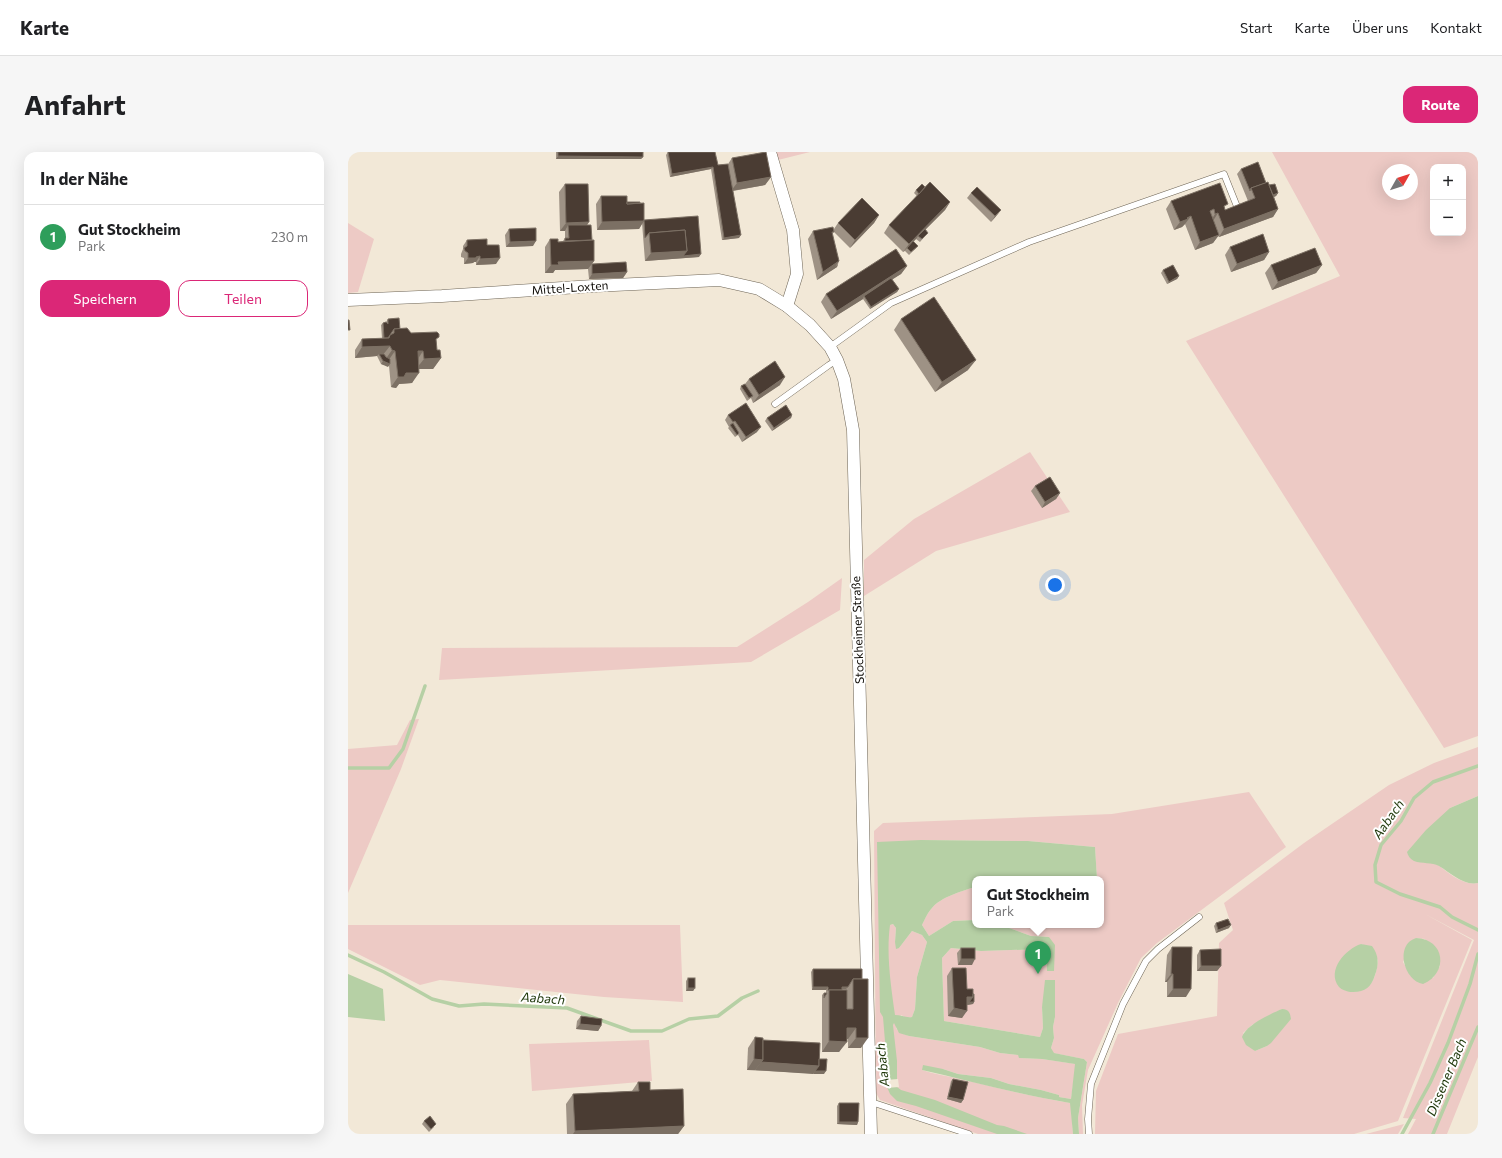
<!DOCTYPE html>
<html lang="de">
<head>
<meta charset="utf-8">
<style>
  :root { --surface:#fff; --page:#f6f6f6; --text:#202124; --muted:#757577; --line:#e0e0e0; --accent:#db2777 }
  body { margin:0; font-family:Commissioner,sans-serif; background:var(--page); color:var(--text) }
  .controls { position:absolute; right:12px; top:12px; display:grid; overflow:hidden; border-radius:8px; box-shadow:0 4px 16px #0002 }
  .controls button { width:36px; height:36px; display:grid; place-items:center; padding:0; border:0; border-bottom:1px solid var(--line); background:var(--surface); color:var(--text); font:20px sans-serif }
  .compass { position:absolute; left:1034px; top:12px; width:36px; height:36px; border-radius:50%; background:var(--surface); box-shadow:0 4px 16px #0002; rotate:51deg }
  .you { position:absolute; left:707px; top:433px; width:14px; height:14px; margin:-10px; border:3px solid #fff; border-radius:50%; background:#1a73e8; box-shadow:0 0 0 6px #1a73e833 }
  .badge { display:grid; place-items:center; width:26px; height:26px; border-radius:50%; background:var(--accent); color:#fff; font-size:13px; font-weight:700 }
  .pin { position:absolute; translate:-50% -33px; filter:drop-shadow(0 1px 2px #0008) }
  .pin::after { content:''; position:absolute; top:21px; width:14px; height:12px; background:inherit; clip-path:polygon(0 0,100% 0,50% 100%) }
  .popup { position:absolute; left:624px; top:724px; width:132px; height:52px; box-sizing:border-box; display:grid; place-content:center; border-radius:8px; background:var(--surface); filter:drop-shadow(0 1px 3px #0005); font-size:13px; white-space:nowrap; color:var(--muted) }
  .popup b { font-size:15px; color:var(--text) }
  .popup::after { content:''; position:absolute; left:50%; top:100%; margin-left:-8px; border:8px solid transparent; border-top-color:var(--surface) }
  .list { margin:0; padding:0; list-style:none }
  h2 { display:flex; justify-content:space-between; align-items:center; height:52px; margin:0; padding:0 16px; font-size:17px }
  h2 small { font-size:13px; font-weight:400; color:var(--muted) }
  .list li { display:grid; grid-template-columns:26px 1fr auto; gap:12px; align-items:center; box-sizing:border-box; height:64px; padding:0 16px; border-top:1px solid var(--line) }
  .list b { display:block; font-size:15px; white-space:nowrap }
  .list p { margin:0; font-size:13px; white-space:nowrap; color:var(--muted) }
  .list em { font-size:13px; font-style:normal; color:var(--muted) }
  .actions { display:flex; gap:8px; padding:12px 16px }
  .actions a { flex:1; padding:9px 0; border:1px solid var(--accent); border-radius:12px; text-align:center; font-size:14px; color:var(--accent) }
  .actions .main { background:var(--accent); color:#fff }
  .map { position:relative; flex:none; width:1130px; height:982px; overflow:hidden; border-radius:12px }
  header { display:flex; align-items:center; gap:24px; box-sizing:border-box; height:56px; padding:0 20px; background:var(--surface); border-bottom:1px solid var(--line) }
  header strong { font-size:19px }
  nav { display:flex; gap:22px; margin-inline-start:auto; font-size:14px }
  .intro { display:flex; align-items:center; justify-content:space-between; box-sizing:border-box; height:96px; padding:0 24px }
  h1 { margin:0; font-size:28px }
  .button { padding:10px 18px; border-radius:12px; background:var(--accent); color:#fff; font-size:14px; font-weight:700 }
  main { display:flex; gap:24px; padding:0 24px }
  aside { flex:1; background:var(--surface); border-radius:12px; box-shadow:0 4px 16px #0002 }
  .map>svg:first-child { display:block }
</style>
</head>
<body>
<header>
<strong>Karte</strong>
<nav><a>Start</a><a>Karte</a><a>Über uns</a><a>Kontakt</a></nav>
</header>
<div class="intro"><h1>Anfahrt</h1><a class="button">Route</a></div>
<main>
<aside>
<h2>In der Nähe<small></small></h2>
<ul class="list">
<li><span class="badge" style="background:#2e9e5b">1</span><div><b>Gut Stockheim</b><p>Park</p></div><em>230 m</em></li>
</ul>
<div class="actions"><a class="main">Speichern</a><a>Teilen</a></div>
</aside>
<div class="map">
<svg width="1130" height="982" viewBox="0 0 1130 982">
  <rect width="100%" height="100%" fill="#f2e8d7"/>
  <g fill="#edcac5" fill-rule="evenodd">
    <polygon points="428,0 462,0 430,8"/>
    <path d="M924,0H1130V584L1096,596L838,189L992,124ZM1085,15H1115V81H1085ZM1040,18H1064V42H1040Z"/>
    <polygon points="0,71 26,87 10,140 0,141"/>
    <polygon points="682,300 722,360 588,399 516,444 516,408 566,367"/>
    <polygon points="494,426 492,458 403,510 91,528 94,496 389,495 460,450"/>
    <polygon points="71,567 53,617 0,741 0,597 49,593 62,568"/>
    <path d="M1130,595V644L1102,656L1090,713C1101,721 1115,734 1130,731V905L1099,982H1060L1068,967L1055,966L1126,788L1077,762L1124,788L1050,969L1006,982H747L748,939L770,882L869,864L871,791L885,778L876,751L956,691L1041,633L1086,611ZM1068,786L1077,787L1092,814L1085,826L1063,824L1055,810ZM1014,792L1030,808C1028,830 1020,844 996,838C993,834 989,828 988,824C986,813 1004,795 1014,792ZM934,857L919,894L907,899L895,881L904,873Z"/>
    <path d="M901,640L938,695L809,791L793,806L770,851L740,918L734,953L735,982H731L730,966L739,910L736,907L705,901L703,896L706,886L705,875L707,865V828L694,855L695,876L692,885L596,869L594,806L603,796L633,799L696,797L698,801L699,819L701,785L683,784L653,773H753V727H749L747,695L680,689L573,688L542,773L545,772L548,776L547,790L551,796L564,779L574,783L579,790L569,825L567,857L564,865L559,866L553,863C545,876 546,879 561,884L632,895L652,901L670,903L672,906L694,907L728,912L723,947L711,945V943L693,938L661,932L643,926L610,922L595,917L574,918C586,922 600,924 613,927C649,936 686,945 723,951L725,982H630L532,948L528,941L526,679L535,671L764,662Z"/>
    <path d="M627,735V768L605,769L581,784L574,773C577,767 580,760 584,756C593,745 614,739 627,735Z"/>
    <polygon points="0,773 332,773 335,850 256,845 92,828 72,833 0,797"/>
    <polygon points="301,888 304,929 184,939 181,892"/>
    <polygon points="1056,972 1050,982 1018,982"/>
  </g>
  <g fill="#b6d0a5" fill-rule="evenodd">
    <path d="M1130,644V731C1115,734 1103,721 1091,714C1084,710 1074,712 1066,709C1062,707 1060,704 1059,700L1078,678L1102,656Z"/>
    <path d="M573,688L680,689L747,695L749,727H627V735C614,739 593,745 584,756C580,760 577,767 574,773L581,784L605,769L627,768V773H653L683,784L701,785L707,793L706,819H699L698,801L696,797L633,799L603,796L594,806L596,869L692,885L695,876L694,855L697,828H707V865L705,875L706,886L703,896L706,901L736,907L739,910L730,966L731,982H725L722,951C672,943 623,929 574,918L575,913L595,917L610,922L643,926L661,932L693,938L711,943V945L723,947L727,912L694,907L671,906L670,903L652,901L632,895L561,884L551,881L546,871L545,873L549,909V935L553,938L587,948L649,973L656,974L679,982H649L568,954L549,949L542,942L539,935L540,926L535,865L532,860L529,690ZM545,772L548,776L547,790L548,797L551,796L564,779L574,783L579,790L569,825L567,857L564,865C558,866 553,863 547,863C543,834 538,803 542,773Z"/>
    <path d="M1068,786C1097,787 1101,821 1075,832C1056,829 1046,793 1068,786Z"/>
    <path d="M1013,792L1024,794C1031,803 1031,813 1027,823C1023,836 1016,841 1002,840C998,839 994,838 991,835C978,818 998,797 1013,792Z"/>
    <polygon points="0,822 35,837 37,869 0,865"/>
    <path d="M934,857C941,857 942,861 943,867L923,891L919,894L907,899L898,893L894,885C898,873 922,862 934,857Z"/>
  </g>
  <polygon fill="#f2e8d7" points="550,927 551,935 538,936 538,928"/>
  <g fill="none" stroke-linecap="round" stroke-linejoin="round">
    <g stroke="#b6d0a5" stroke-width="3.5">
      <polyline points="1130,614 1085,630 1066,646 1053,669 1033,693 1027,713 1028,730 1052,742 1092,755 1104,765 1130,778"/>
      <polyline points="0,616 41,616 55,597 77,534"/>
      <polyline points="0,803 36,820 84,847 111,854 136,852 219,856 283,879 314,879 341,867 370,864 394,846 410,839"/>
      <polyline points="1054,982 1082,931 1100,891 1122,832 1130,802"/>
      <polyline points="1085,982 1130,875"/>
    </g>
    <g stroke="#6e6556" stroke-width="7">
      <g id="service">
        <polyline points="482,195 543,151 681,90 876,22 890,57"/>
        <polyline points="427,252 481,213 489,208"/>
        <polyline points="523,950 621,982"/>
        <polyline points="741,982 740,967 743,932 775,852 798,809 810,797 851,765"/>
      </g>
    </g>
    <g stroke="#6e6556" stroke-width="13">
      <g id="minor">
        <polyline points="422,0 445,78 449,122 439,154"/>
        <polyline points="0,148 94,144 245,134 371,128 411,137 439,154 462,173 482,195 489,208 496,227 505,278 523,982"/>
      </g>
    </g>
    <use href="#service" stroke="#fff" stroke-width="6"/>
    <use href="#minor" stroke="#fff" stroke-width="12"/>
  </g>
  <g fill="#9e9285">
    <polygon points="208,0 295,0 295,5 293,7 208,7"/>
    <polygon points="320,0 370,13 380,12 384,6 423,25 417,33 385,39 391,86 374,88 363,17 322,25 318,3"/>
    <polygon points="893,17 921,33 930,41 928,44 926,45 930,57 925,65 871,85 870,84 865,91 847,98 837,72 834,75 826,78 818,57 823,49 877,57 877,58 900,49 889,22"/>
    <polygon points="217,32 239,73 244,88 246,109 244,112 279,120 275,126 241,127 240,117 207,118 205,121 197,121 197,95 202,87 210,90 215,89 217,86 217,79 212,79 211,40"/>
    <polygon points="577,35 602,50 597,58 577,78 578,83 572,90 568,87 566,89 568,96 561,103 557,99 555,100 536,81 541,73 569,44 566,41 568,38"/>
    <polygon points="623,41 653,58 649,63 643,70 619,46"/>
    <polygon points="253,44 279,50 292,51 296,68 351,105 297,109 294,71 291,77 249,78 248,52"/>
    <polygon points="531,63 526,71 502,96 486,80 484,82 491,109 489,115 469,128 460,87 465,79 486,77 490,71"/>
    <polygon points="161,77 185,94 158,95 157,83"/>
    <polygon points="119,88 139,93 148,112 128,113 128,110 126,110 125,111 116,112 116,106 113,105 113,102 115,97 115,94"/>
    <polygon points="882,95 921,100 916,108 883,120 877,103"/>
    <polygon points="923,113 974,113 968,121 924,138 917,121"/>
    <polygon points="559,114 553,122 544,127 551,137 549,140 522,157 515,147 483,167 473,150 478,142"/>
    <polygon points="815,118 831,124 829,127 819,132 813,121"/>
    <polygon points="40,167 52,177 63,181 88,189 89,198 93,206 85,217 71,217 64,231 51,232 48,236 43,235 41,214 33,212 29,204 7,206 7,198 14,187 34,186 33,173 35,171 38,170"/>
    <polygon points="553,167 620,218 587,240 546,178"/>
    <polygon points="401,227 432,233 405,251 403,246 399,249 392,237 393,234 397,232"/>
    <polygon points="380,263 409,280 394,290 390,283 387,285 380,276 381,275 377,268"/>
    <polygon points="444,263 443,266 424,279 417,269 419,266"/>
    <polygon points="687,334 712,341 708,347 694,356 683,339"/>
    <polygon points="868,771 881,776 868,781 866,774"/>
    <polygon points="824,795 838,845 819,845 819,830 817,830 819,803"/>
    <polygon points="613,796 624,813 610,813 609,801"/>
    <polygon points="852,798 873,814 869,819 849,819 849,803"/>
    <polygon points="604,816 619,837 625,842 626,850 625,852 619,853 614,866 600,864 599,824"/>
    <polygon points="465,817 514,817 513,896 500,896 500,887 499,887 491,900 474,900 474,843 476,841 478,841 478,838 464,838 463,820"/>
    <polygon points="340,826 347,836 345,839 338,839 338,829"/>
    <polygon points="233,864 253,874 250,879 228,877 229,869"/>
    <polygon points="407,885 471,907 476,922 399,918 400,896"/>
    <polygon points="605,927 615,948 613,951 599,947 603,929"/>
    <polygon points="290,930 302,938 336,974 330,982 219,982 218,952 225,942 284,939"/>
    <polygon points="491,951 510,970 509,973 489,972 489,954"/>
    <polygon points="76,969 86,975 81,980 74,972"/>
  </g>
  <g fill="#7c7064">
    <polygon points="210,4 295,5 293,7 208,7"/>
    <polygon points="365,15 363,17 322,25 324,22"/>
    <polygon points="423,25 417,33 383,39 389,31"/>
    <polygon points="930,41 928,44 918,48 920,45"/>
    <polygon points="602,50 597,58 571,84 570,84 568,87 555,100 561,92"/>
    <polygon points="930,57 925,65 871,85 876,77"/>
    <polygon points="653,58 649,63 643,70 647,64"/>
    <polygon points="870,61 865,69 862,70 867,62"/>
    <polygon points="531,63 526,71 502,96 507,88"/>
    <polygon points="843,64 837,72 834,75 826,78 832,70"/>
    <polygon points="296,69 291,77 249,78 254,70"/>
    <polygon points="241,70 236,78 220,73 217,79 212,79 218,71"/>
    <polygon points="393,83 391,86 374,88 376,86"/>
    <polygon points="871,83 865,91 847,98 852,90"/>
    <polygon points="188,89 185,94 158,95 162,90"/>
    <polygon points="339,99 353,102 351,105 297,109 303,101"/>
    <polygon points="921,100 916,108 883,120 889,112"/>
    <polygon points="132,104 128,110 126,110 125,111 116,112 120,106"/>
    <polygon points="152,106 148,112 128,113 132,107"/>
    <polygon points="246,109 240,117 207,118 205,121 197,121 203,113 210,110"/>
    <polygon points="491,109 487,115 490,112 489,115 469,128 475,120"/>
    <polygon points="974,113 968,121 924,138 930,130"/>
    <polygon points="559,114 553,122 517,145 516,144 515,147 483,167 489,159"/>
    <polygon points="279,120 275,126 241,127 244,122"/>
    <polygon points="831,124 829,127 819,132 821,130"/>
    <polygon points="551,137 549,140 522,157 523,155"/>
    <polygon points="42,194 34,204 31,202 29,204 7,206 14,195"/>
    <polygon points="44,198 47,199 40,209 37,208"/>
    <polygon points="70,199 75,199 68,210"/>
    <polygon points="93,206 85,217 68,217 76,207"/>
    <polygon points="628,208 620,218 587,240 594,230"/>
    <polygon points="35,209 42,212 40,215 33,212"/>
    <polygon points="58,221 71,221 64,231 51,232 48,236 43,235 50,225"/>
    <polygon points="437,225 432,233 405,251 411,243"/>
    <polygon points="444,263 443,266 424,279 426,276"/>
    <polygon points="413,275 409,280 394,290 398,285"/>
    <polygon points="712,341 708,347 694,356 697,350"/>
    <polygon points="883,773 881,776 868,781 870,778"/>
    <polygon points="613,807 627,807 624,813 610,813"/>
    <polygon points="853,814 873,814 869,819 849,819"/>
    <polygon points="823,822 825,822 819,830 817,830"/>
    <polygon points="465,835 480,835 478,838 464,838"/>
    <polygon points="494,835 500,835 498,837 492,837"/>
    <polygon points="340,836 347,836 345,839 338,839"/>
    <polygon points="825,837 843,837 838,845 819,845"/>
    <polygon points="619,845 625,845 619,853"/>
    <polygon points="621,850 626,850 625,852 619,853"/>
    <polygon points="606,856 619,859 614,866 600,864"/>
    <polygon points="232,872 253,874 250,879 228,877"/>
    <polygon points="499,876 508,876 500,887 491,887"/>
    <polygon points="508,886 520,886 513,896 500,896"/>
    <polygon points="481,889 499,890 491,900 474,900"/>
    <polygon points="406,907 415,908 407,918 399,918"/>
    <polygon points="413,910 471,914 465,922 407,918"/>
    <polygon points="467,919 478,919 476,922 465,922"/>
    <polygon points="600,945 615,948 613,951 599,947"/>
    <polygon points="491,970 510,970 509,973 489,972"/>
    <polygon points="336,974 330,982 225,982 227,979"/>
  </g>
  <g fill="#4a3c33" stroke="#7c7064">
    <polygon points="210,0 295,0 295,5 210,4"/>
    <polygon points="320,0 367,0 370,13 380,12 393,83 376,86 365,15 324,22"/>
    <polygon points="418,0 423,25 389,31 384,6"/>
    <polygon points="910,10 918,31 903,36 902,39 893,17"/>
    <polygon points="582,30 602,50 561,92 541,73"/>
    <polygon points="920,30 930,57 876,77 870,61 867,62 866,57 862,59 871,83 852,90 843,64 839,66 840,67 832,70 823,49 872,31 880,52 876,54 877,58 907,46 903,36"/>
    <polygon points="217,32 240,32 241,70 218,71"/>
    <polygon points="574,32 577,35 571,42 568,38"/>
    <polygon points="927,32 930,41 925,43 921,33"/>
    <polygon points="629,35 653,58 647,64 623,41"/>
    <polygon points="253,44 279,44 279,52 296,51 296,69 254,70"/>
    <polygon points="514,46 531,63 507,88 490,71"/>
    <polygon points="279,50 292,50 292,51 279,52"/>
    <polygon points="350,64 353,102 335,104 339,99 337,78 301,81 297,86 296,68"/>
    <polygon points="220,73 243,73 244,88 217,89 217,86 221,86"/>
    <polygon points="485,75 486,80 484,80 491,109 475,120 465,79"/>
    <polygon points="188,76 188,89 162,90 161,77"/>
    <polygon points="577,77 580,81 574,87 570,84"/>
    <polygon points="337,78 339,99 303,101 301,81"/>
    <polygon points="915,82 921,100 889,112 882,95"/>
    <polygon points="139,87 139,93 151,93 152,106 132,107 132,104 128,105 128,106 120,106 120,101 117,99 116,96 119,94 119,88"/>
    <polygon points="202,87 210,87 210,90 246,88 246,109 210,110 211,113 203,113"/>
    <polygon points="565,89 570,94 563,100 559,96"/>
    <polygon points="967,96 974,113 930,130 923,113"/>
    <polygon points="548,97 559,114 489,159 478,142"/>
    <polygon points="278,110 279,120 244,122 244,112"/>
    <polygon points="825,113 831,124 821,130 815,118"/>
    <polygon points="543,126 551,137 523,155 516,144"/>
    <polygon points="586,145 628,208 594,230 553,167"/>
    <polygon points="51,166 52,177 46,177 40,186 36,186 35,171 38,170 40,172 40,167"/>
    <polygon points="0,168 1,168 2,178 0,178"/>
    <polygon points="59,176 63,181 89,180 91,182 91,185 88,187 89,198 92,198 93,206 76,207 75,199 70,199 71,221 58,221 56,225 50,225 47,199 44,198 42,194 14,195 14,187 41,186 42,183 46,181 46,177"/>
    <polygon points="31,202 36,202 38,205 42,207 42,212 35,209"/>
    <polygon points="427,209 437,225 411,243 401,227"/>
    <polygon points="397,232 405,244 401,246 393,234"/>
    <polygon points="398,251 413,275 398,285 387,269 385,270 380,263"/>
    <polygon points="438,253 444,263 426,276 419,266"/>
    <polygon points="385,271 391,281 389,283 382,273"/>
    <polygon points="702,325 712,341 697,350 687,334"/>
    <polygon points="880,767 883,773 870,778 868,771"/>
    <polygon points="824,795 844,795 843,837 825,837 825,822 823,822"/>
    <rect x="613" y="796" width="14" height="11"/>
    <polygon points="873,797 873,814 853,814 852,798"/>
    <polygon points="604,816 618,816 619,837 625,837 625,845 619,845 619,859 606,856"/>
    <polygon points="465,817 514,817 514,827 505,827 500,835 494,835 494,838 481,838 480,839 480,835 465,835"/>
    <rect x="340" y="826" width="7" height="10"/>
    <polygon points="505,827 520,827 520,886 508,886 508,876 499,876 499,890 481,889 481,838 499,838 499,857 505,857"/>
    <polygon points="476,841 479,841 476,846"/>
    <polygon points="625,842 626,842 626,850 621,850 625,845"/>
    <polygon points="233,864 254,867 253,874 232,872"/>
    <polygon points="407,885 415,886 415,908 406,907"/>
    <polygon points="415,888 472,891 471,914 413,910 415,908"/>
    <polygon points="471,907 479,907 478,919 467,919 471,914"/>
    <polygon points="605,927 620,930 615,948 600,945"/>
    <polygon points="290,930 302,930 302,938 335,937 336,974 227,979 225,942 291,939"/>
    <polygon points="491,951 511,951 510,970 491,970"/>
    <polygon points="82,964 88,972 83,977 76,969"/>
  </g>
  <g text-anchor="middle" stroke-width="4" stroke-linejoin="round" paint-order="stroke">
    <g font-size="12" fill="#0e0b06" stroke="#fff">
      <text transform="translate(222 136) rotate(-4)" y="4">Mittel-Loxten</text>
      <text transform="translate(510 478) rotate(-92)" y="4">Stockheimer Straße</text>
    </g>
    <g font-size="13" font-style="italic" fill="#1d3608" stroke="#fff">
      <text transform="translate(1040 667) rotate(-55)" y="5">Aabach</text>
      <text transform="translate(195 846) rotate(4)" y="5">Aabach</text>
      <text transform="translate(534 913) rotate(-96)" y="5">Aabach</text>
      <text transform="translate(1098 925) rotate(-67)" y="5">Dissener Bach</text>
    </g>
  </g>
</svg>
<div class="controls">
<button>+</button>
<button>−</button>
</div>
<svg class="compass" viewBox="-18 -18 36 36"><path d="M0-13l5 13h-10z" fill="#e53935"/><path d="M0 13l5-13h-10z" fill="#757577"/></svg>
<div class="you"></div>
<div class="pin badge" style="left:690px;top:822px;background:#2e9e5b">1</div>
<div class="popup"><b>Gut Stockheim</b>Park</div>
</div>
</main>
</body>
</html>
